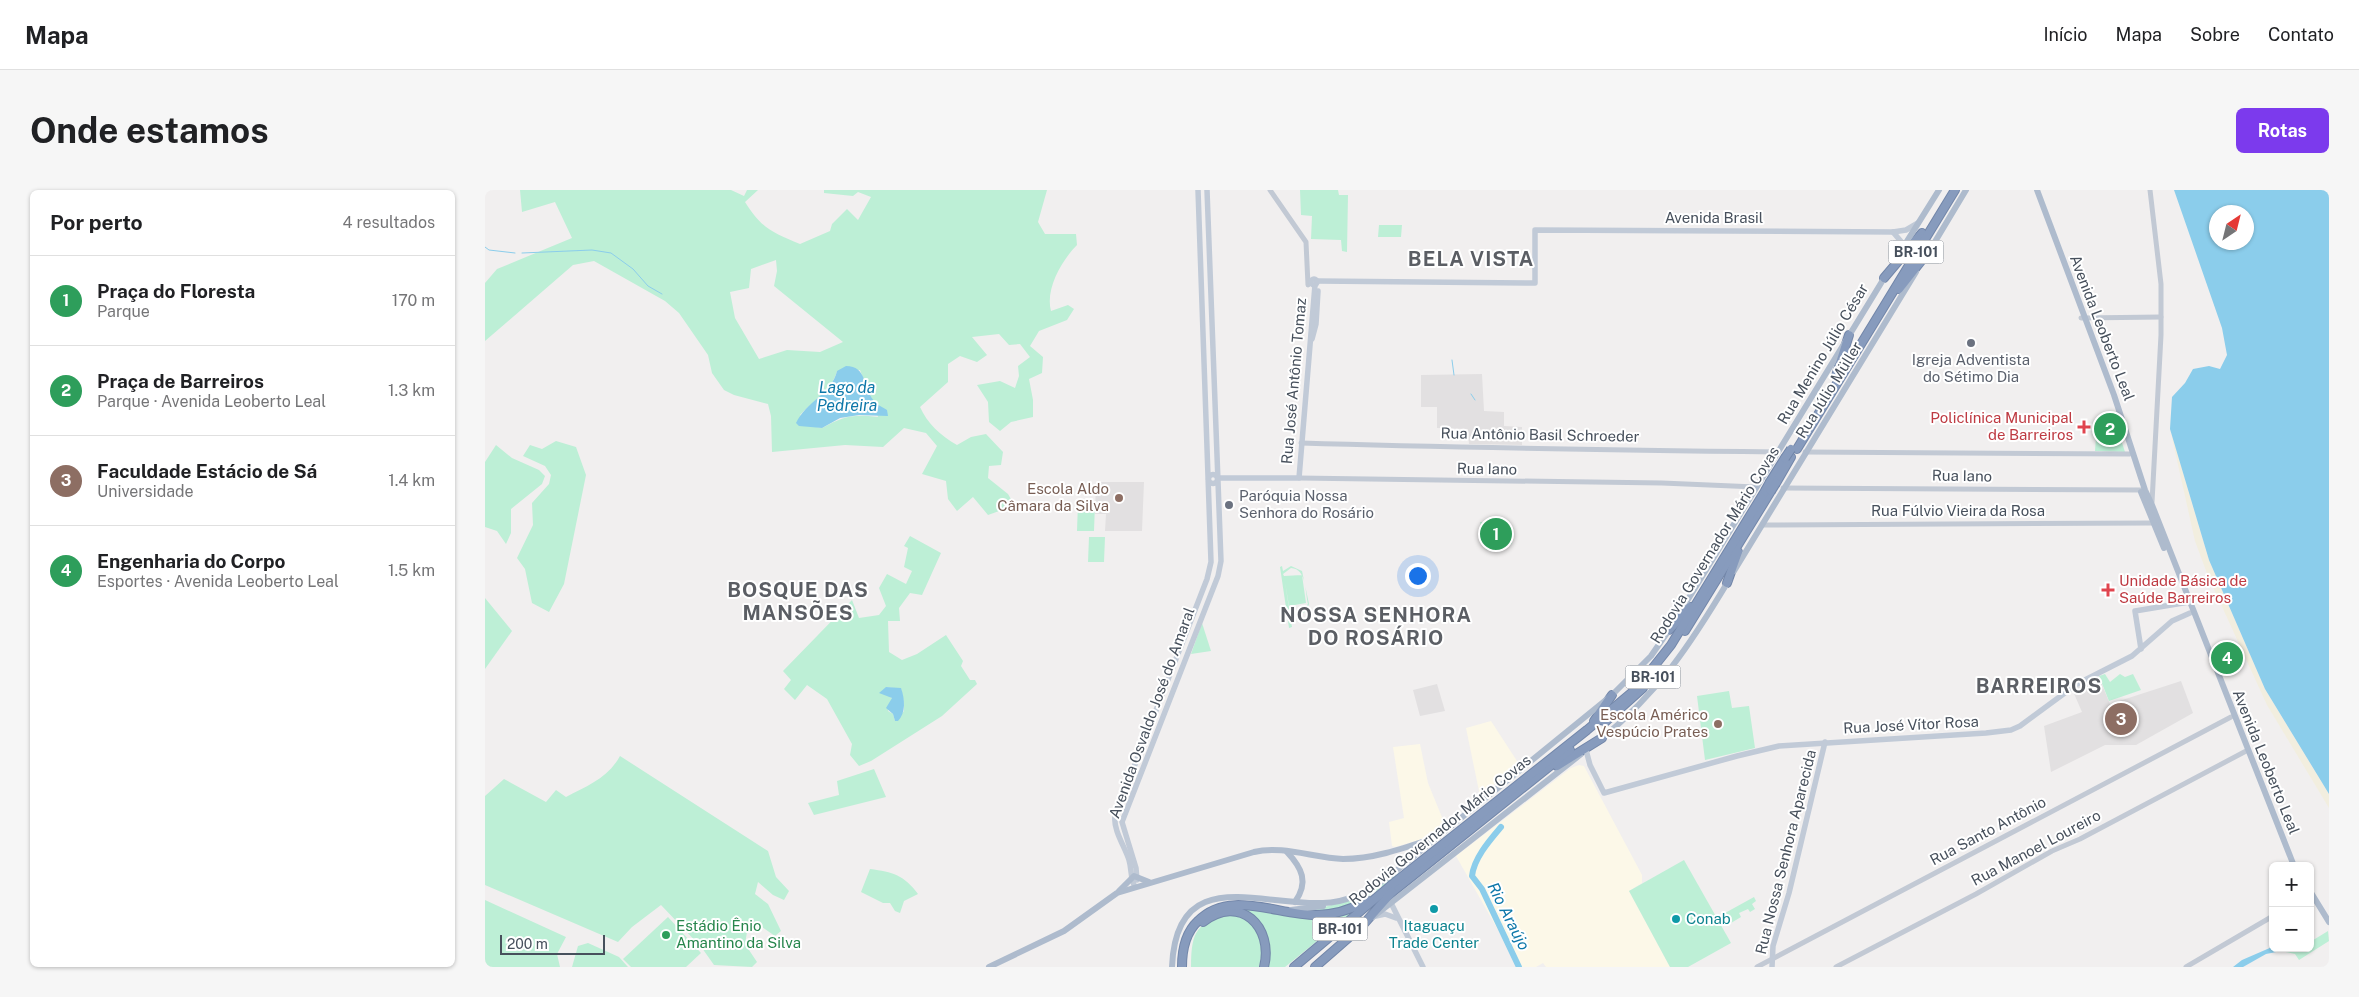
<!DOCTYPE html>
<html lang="pt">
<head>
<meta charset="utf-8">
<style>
  :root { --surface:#fff; --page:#f6f6f6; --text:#202124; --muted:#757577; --line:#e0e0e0; --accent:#7c3aed }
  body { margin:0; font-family:"Public Sans",sans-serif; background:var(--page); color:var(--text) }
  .controls { position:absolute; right:15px; bottom:15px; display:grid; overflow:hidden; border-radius:8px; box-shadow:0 1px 4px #0004 }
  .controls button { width:45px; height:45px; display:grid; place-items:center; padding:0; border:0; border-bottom:1px solid var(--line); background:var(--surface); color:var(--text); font:25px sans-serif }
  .compass { position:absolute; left:1724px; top:15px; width:45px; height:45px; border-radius:50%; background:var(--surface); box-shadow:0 1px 4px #0004; rotate:35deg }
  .scale { position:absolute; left:15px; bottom:12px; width:105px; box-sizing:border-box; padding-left:5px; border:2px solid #47505c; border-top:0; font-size:14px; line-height:18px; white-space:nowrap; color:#47505c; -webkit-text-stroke:4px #fff; paint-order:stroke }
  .you { position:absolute; left:932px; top:385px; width:18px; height:18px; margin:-12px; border:4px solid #fff; border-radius:50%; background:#1a73e8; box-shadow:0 0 0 8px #1a73e833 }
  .badge { display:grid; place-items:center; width:32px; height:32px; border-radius:50%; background:var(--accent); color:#fff; font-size:16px; font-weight:700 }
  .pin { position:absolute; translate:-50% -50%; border:2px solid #fff; box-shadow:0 1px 5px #0006 }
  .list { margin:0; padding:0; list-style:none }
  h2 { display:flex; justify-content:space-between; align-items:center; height:65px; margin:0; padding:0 20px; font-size:21px }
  h2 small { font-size:16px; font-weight:400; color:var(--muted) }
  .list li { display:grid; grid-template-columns:32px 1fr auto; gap:15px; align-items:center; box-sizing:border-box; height:90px; padding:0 20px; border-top:1px solid var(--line) }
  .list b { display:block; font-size:19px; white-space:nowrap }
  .list p { margin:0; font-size:16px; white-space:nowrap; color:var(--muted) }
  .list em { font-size:16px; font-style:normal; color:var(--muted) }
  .map { position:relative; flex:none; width:1844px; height:777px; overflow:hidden; border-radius:8px }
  header { display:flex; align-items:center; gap:30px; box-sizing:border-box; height:70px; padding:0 25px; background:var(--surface); border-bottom:1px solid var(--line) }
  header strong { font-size:24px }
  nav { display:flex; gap:28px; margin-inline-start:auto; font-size:18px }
  .intro { display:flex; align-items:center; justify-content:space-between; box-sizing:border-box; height:120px; padding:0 30px }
  h1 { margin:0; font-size:35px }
  .button { padding:12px 22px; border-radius:8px; background:var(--accent); color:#fff; font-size:18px; font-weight:700 }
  main { display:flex; gap:30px; padding:0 30px }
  aside { flex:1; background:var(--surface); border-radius:8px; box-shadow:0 1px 4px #0004 }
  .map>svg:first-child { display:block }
</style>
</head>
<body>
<header>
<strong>Mapa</strong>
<nav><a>Início</a><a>Mapa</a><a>Sobre</a><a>Contato</a></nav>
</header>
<div class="intro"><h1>Onde estamos</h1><a class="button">Rotas</a></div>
<main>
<aside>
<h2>Por perto<small>4 resultados</small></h2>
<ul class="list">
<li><span class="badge" style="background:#2e9e5b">1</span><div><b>Praça do Floresta</b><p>Parque</p></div><em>170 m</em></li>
<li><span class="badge" style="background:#2e9e5b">2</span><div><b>Praça de Barreiros</b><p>Parque · Avenida Leoberto Leal</p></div><em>1.3 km</em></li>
<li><span class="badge" style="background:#8d6e63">3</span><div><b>Faculdade Estácio de Sá</b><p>Universidade</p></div><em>1.4 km</em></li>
<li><span class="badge" style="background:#2e9e5b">4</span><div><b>Engenharia do Corpo</b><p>Esportes · Avenida Leoberto Leal</p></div><em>1.5 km</em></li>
</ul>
</aside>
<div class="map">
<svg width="1844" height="777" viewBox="0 0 1844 777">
  <rect width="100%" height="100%" fill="#f1efef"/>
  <g fill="#fcf8e8">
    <polygon points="1006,531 1034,574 995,606 981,538"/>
    <polygon points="935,554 943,593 961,637 951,645 910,657 907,656 904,632 919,628 908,557"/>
    <polygon points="1094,575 1099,576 1157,685 1157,693 1144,701 1185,777 1061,777 1058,773 1051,777 1034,777 971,666 1086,578"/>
  </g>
  <g fill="#e2e0e1">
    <polygon points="997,184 999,221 1019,222 1019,236 1037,237 1037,255 984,254 983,239 952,238 952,217 936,217 936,185"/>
    <polygon points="611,292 659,292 657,341 620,341 621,324 610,324"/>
    <polygon points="1613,485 1625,514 1696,491 1708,523 1651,555 1620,555 1566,582 1559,536 1597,522 1587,499"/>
    <polygon points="952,494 960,521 935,526 928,500"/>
  </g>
  <g fill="#bdefd6" fill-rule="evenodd">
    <path d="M35,0H246L259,6L262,0H273L260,12C276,38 288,43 315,54L345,41L347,34L362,19L373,30L386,7L373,2L368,6L339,3V0H562L553,32L560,44H591L592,55C577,70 560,99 566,121L583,115L589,119L582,130L554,141L545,156L558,167L557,183L544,189L548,210V227L526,232L515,241L504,232L503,212L492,195L515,191L530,198L534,186L533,176L545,167L535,154L524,155L514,144L487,147L502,165L492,172L475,166L463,174V192L435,217C442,233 456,246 472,255L486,247L501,244L518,262L516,275L504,276L503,288L523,304L534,323L517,320L503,325L488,307L472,321L463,309L461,291L437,284L452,256L441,243L419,238L398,257L360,255L287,262L286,226L283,214L249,205L239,200L227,183L223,165L194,123L180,111L109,71L88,75L0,151V93L12,79L87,48L70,12L37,22ZM291,70L292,81L289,96L358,152L335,162L302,160L274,169L250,128L245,102L264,98L266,79ZM375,180C381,197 389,211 393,227C367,224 360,226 337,238L331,237L315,225C328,211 347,200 352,181Z"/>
    <polygon points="815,0 853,0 854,5 863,5 862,62 857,61 856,50 826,49 827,26 816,25"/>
    <polygon points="894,35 917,35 916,47 893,47"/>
    <polygon points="1617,230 1630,231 1640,262 1610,261 1611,247 1618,247"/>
    <polygon points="71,251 91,257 101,285 79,394 64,422 47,413 40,379 32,368 48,335 47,313 64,294 66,285 60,276 38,266 45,255 57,259"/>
    <polygon points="11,255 27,268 54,280 60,286 57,294 26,319 26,343 21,354 12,341 0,337 0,272"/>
    <polygon points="593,313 610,314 609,341 592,341"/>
    <polygon points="995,332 1022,334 1027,354 1001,360"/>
    <path d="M425,346L456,363L437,405L425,403L414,418L415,431H403L404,462L417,470L432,464L461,445L478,471L476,476L485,490H490L492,494L457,526L386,571L374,576L365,565L367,554L342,509L322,495L310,510L299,499L306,490L298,481L367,410L374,428L394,425L401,416L394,398L402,384L421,394L427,381L419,377L423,358L419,356ZM401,497L416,499L419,513V521L410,531L408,524L403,521L407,508L400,504Z"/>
    <polygon points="604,347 620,347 619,372 603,372"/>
    <path d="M797,376L798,381L806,376L817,381L824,414L821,421L815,425L804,422L807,437L804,438L795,377ZM806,378C822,379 820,402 823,414L814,423L804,418L800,392L804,416L821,413L817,385L799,386L798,384Z"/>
    <polygon points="0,408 27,441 0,479"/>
    <polygon points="717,433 726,461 706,464"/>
    <polygon points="1620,484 1625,492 1635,484 1640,487 1648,484 1656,500 1624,511 1614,486"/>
    <polygon points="1244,501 1247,518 1264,516 1270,558 1220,570 1212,506"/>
    <path d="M135,566L283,661L291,687L304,701L299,710L288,705L273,692L270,704L283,714L296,741L290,746L277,737L262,742L260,754L272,772L267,777L229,775L217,758L176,715L147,737L133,752L0,695V606L19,589L61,612L71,600L81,607C102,596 123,588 135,566Z"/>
    <polygon points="389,579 401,607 329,625 323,613 354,605 352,591"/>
    <polygon points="1199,670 1246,753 1203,777 1185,777 1144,701"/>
    <path d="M385,679C408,682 419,685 433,704L419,711L415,723L410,721L405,713H398L376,702Z"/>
    <path d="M915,682C883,710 858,724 815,721C853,717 883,703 915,682Z"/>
    <polygon points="1269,707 1271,711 1267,714 1270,719 1265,722 1263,719 1254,723 1256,727 1246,733 1240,723"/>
    <polygon points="0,710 81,747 72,764 75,777 0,777"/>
    <path d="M758,719L832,729L868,722L800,777H782C790,753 778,732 758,719Z"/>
    <path d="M747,724C774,730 781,754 774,777H706C706,740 712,732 747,724Z"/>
    <polygon points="183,727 216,763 201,777 146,777 138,769"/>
    <polygon points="1843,741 1844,751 1814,770 1810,764 1796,761 1825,758 1825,752"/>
    <polygon points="103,753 134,767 143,777 87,777 93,756"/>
  </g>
  <polygon fill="#f2eedf" points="1685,239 1724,370 1780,499 1844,604 1844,618 1782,515 1723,386 1710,351"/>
  <g fill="#8bcdeb" fill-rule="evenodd">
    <path d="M1689,0H1844V604L1780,499L1724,370L1685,239L1687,207L1700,193L1708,179L1724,176L1735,179L1742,165L1737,138ZM1732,22H1762V52H1732Z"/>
    <path d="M361,176C382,176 378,197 389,211C392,215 398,217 402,220L403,226L374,225L355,228L337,238L314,236L311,233C321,212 347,203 352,181Z"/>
    <path d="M401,497L416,498C420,509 421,523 413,531H410L408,524L401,518L407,508L394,503Z"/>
    <polygon points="1787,757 1812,758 1781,764 1758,777 1748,777 1757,770"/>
  </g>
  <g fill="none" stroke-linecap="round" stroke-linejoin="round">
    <g stroke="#8bcdeb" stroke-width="1">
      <polyline points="0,57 4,60 30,63"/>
      <polyline points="37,63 107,60 126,63 148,79 163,96 177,104"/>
      <polyline points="967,170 969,185"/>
      <polyline points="986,204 990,210"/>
    </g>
    <path stroke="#8bcdeb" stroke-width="6" d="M1016,637C1005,650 989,668 987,686L997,699L1034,777"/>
    <g stroke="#7286a9" stroke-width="10">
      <g id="motorway">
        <polyline points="1399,88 1437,43"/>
        <polyline points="1414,99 1444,61"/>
        <polyline points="1351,186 1364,145"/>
        <polyline points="1312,259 1470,0"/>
        <polyline points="1285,292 1300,268"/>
        <polyline points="1291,293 1306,267"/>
        <polyline points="1242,393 1253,362"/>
        <polyline points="1184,440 1205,417"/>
        <polyline points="1200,441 1286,301"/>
        <polyline points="1109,531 1127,505"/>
        <polyline points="1120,532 1158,498"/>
        <polyline points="1072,576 1117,548"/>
        <polyline points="905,704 1085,560"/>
        <path d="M718,732C755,703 789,737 779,777"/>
        <path d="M697,777C697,760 700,743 713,731C744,699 792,725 831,725C849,725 867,719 883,711"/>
        <polyline points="809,777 904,697 1102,540 1151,499 1186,455 1280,301"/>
        <polyline points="830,777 877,736 907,702"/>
      </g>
    </g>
    <g stroke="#c2c9d4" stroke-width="5">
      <polyline points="785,0 821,52 823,95"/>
      <polyline points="1665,0 1676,94 1676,145 1667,312"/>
      <polyline points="1596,128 1676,127"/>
      <path d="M816,253C975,258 1134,260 1293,262"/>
      <polyline points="1320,262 1645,264"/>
      <polyline points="814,288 1177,293 1271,297"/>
      <polyline points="1298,298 1656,300"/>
      <polyline points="1277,335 1669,333"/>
      <polyline points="1272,777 1746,527"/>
      <polyline points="1351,777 1491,704 1567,661 1595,649 1763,560"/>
      <polyline points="1701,777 1788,726"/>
    </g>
    <g stroke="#c1cad7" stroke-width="5.5">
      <polyline points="1408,42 1419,55"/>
      <circle cx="829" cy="92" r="3"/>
      <polyline points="832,91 1050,93 1050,40 1408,42 1421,40 1433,33"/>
      <polyline points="827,149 831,134 833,101"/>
      <circle cx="728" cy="289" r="4.5"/>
      <polyline points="733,288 814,288 830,95"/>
      <polyline points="1656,459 1650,421 1704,412"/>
      <polyline points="1101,560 1105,575 1119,603 1252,566 1294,556 1501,543 1526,540 1535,536 1592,494 1647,466 1687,431 1705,423"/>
      <polyline points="652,690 651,678 637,632 733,386 736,371 722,0"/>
      <path d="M650,697C645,688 647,680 644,670C640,657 628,640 630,626L722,389L726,372L713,0"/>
      <polyline points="906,713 938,777"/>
      <polyline points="891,726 900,724 911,728"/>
      <polyline points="1287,777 1288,756 1304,703 1340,552"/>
    </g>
    <g stroke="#aebbcd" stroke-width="6">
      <polyline points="1552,0 1629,205 1660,300 1667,315 1809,676"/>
      <polyline points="1442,65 1481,0"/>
      <polyline points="1409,72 1454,0"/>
      <polyline points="1656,302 1679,358"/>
      <polyline points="1249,381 1431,82"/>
      <polyline points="1191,429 1401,85"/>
      <path d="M1115,550C1175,501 1205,455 1244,390"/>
      <path d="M802,662C817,678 824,692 810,712"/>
      <polyline points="634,701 649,686 664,692"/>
      <polyline points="1825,701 1844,732"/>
      <polyline points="806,720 838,716"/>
      <polyline points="888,727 1095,565"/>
      <path d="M504,777L579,741L632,703L769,662C797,655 829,668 858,669C890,669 922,657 952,647"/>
      <path d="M687,777C691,674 774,716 838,713C861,713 882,701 901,689L1127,505L1166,466L1186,437"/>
    </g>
    <use href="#motorway" stroke="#879bbd" stroke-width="8"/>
    <g stroke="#7286a9" stroke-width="10" stroke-linecap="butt">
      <g id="motorway-bridge">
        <polyline points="1300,268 1306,259"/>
        <polyline points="1280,301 1285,292"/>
        <polyline points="1286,301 1291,293"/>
      </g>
    </g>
    <use href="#motorway-bridge" stroke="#879bbd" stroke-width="8"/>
  </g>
  <g fill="#6b7280" stroke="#fff" stroke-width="2">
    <circle cx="1486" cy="153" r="5"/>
    <circle cx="744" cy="315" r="5"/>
  </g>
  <g fill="#e0444e" stroke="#fff" stroke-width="2">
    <path d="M1596.5 229.5h5v5h5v5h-5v5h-5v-5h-5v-5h5z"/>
    <path d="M1620.5 392.5h5v5h5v5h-5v5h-5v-5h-5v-5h5z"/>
  </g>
  <g fill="#8d6e63" stroke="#fff" stroke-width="2">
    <circle cx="634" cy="308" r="5"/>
    <circle cx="1233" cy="534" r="5"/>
  </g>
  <g fill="#0f9aa8" stroke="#fff" stroke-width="2">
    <circle cx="949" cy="719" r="5"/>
    <circle cx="1191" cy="729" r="5"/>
  </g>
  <circle fill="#2e9e5b" stroke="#fff" stroke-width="2" cx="181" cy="745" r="5"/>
  <g text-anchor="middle" stroke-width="4" stroke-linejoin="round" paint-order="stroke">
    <g fill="#fff" stroke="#7e848d" stroke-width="1">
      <rect x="1403.5" y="50.5" width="55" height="23" rx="4"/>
      <rect x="1140.5" y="475.5" width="55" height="23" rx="4"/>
      <rect x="827.5" y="727.5" width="55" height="23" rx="4"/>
    </g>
    <g font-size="14" font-weight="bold" fill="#47505c">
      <text x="1431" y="67">BR-101</text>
      <text x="1168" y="492">BR-101</text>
      <text x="855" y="744">BR-101</text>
    </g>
    <g font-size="15" fill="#47505c" stroke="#fff">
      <text x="1229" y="33">Avenida Brasil</text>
      <text transform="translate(1617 138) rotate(69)" y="5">Avenida Leoberto Leal</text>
      <text transform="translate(1338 164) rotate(-59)" y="5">Rua Menino Júlio César</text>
      <text transform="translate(809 191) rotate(-85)" y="5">Rua José Antônio Tomaz</text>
      <text transform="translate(1344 200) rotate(-58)" y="5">Rua Júlio Müller</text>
      <text transform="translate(1055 245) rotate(1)" y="5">Rua Antônio Basil Schroeder</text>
      <text transform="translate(1002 279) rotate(1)" y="5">Rua Iano</text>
      <text transform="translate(1477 286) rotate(1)" y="5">Rua Iano</text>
      <text x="1473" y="326">Rua Fúlvio Vieira da Rosa</text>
      <text transform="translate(1230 355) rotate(-58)" y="5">Rodovia Governador Mário Covas</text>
      <text transform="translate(667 523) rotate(-70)" y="5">Avenida Osvaldo José do Amaral</text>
      <text transform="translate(1426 535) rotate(-3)" y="5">Rua José Vítor Rosa</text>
      <text transform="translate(1781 572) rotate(68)" y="5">Avenida Leoberto Leal</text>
      <text transform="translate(955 640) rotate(-39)" y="5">Rodovia Governador Mário Covas</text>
      <text transform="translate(1503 641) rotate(-28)" y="5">Rua Santo Antônio</text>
      <text transform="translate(1551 658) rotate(-28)" y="5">Rua Manoel Loureiro</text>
      <text transform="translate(1301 662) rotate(-76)" y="5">Rua Nossa Senhora Aparecida</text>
    </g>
    <g font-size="15" fill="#5b616d" stroke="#fff">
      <text x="1486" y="175">Igreja Adventista<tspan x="1486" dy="17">do Sétimo Dia</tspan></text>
      <text x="754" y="311" text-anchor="start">Paróquia Nossa<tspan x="754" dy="17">Senhora do Rosário</tspan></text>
    </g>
    <g font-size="15" fill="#be3a42" stroke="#fff" text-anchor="end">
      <text x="1588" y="233">Policlínica Municipal<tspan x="1588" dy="17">de Barreiros</tspan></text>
      <text x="1634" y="396" text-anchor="start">Unidade Básica de<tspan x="1634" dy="17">Saúde Barreiros</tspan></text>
    </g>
    <g font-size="15" fill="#785e54" stroke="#fff" text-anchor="end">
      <text x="624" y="304">Escola Aldo<tspan x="624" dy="17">Câmara da Silva</tspan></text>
      <text x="1223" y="530">Escola Américo<tspan x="1223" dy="17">Vespúcio Prates</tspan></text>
    </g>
    <g font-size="15" fill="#0d838f" stroke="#fff" text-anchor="start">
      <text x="1201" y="734">Conab</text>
      <text x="949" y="741" text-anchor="middle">Itaguaçu<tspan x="949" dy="17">Trade Center</tspan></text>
    </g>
    <g font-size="15" fill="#27864d" stroke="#fff" text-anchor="start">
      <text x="191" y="741">Estádio Ênio<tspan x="191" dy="17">Amantino da Silva</tspan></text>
    </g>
    <g font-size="16" font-style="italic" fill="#0d77a9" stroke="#fff">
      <text x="362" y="203">Lago da<tspan x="362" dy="18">Pedreira</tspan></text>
      <text transform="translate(1024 726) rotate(63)" y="6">Rio Araújo</text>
    </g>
    <g font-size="20" font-weight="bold" letter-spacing="1" fill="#5b5e64" stroke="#fff">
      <text x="986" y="76">BELA VISTA</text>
      <text x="313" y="407">BOSQUE DAS<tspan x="313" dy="23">MANSÕES</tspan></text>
      <text x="891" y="432">NOSSA SENHORA<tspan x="891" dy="23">DO ROSÁRIO</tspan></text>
      <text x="1554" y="503">BARREIROS</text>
    </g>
  </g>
</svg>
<div class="controls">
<button>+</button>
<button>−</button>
</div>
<svg class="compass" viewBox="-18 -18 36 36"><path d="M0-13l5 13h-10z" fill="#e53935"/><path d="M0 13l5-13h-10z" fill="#757577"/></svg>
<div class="scale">200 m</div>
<div class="you"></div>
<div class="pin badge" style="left:1011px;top:344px;background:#2e9e5b">1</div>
<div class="pin badge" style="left:1625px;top:239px;background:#2e9e5b">2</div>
<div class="pin badge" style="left:1636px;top:529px;background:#8d6e63">3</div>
<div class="pin badge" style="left:1742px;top:468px;background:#2e9e5b">4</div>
</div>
</main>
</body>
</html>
